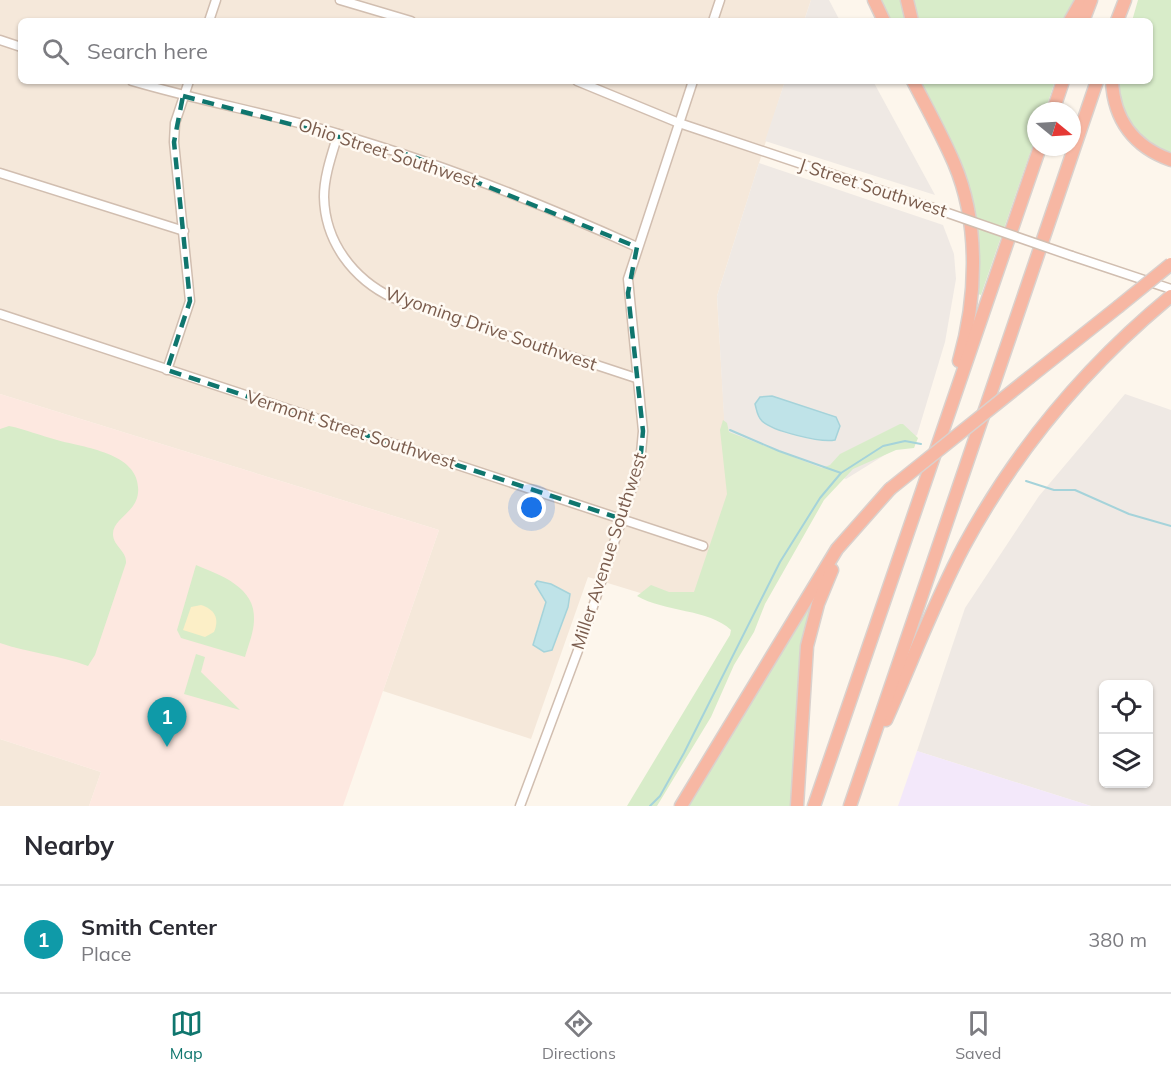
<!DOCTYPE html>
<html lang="en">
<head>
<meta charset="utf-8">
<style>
  :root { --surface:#fff; --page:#f2f2f3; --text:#2b2b33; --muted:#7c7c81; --line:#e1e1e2; --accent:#0f766e }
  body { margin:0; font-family:Mulish,sans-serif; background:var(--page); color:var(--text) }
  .controls { position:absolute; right:18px; bottom:18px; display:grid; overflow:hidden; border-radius:9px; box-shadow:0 2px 4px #0004 }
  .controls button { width:54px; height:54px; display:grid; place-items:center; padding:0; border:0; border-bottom:2px solid var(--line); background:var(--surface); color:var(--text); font:30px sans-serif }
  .compass { position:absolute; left:1027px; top:102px; width:54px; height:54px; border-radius:50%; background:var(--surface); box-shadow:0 2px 4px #0004; rotate:108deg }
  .you { position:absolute; left:532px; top:508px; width:21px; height:21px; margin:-15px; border:4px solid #fff; border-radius:50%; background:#1a73e8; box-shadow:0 0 0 9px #1a73e833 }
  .badge { display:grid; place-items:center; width:39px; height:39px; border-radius:50%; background:var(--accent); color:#fff; font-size:20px; font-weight:700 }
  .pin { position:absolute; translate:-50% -50px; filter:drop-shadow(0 2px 3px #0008) }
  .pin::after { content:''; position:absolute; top:32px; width:21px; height:18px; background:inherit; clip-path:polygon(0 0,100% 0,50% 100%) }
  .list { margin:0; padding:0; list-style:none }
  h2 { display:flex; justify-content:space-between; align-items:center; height:78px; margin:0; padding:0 24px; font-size:26px }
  h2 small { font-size:20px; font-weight:400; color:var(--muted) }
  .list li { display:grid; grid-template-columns:39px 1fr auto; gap:18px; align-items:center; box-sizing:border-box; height:108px; padding:0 24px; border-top:2px solid var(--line) }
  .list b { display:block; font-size:22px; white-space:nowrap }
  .list p { margin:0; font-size:20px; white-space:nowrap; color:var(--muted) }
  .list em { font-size:20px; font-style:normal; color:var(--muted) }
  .icon { flex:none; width:33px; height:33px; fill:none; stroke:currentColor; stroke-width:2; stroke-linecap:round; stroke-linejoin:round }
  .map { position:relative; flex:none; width:1171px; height:806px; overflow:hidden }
  .search { position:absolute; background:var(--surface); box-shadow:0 2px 4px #0004; left:18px; right:18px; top:18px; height:66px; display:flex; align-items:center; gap:15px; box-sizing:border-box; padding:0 21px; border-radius:9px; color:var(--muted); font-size:22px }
  .sheet { height:186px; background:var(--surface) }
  nav { display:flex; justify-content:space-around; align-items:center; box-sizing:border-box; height:84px; border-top:2px solid var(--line); background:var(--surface); font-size:16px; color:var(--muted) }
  nav a { display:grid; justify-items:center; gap:3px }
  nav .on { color:var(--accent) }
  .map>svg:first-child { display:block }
</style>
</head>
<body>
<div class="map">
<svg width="1171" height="806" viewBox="0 0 1171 806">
  <rect width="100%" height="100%" fill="#fdf6ec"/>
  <g fill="#f5e8da">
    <polygon points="0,0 811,0 804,21 21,21 21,81 785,81 717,296 730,513 696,610 588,577 531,739 383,691 439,530 0,394"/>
    <polygon points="0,739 101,772 89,806 0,806"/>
  </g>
  <polygon fill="#fde8e0" points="0,394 439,530 343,806 89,806 101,772 0,739"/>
  <g fill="#efe9e4" fill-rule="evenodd">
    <polygon points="811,0 829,0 840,21 804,21"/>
    <polygon points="785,81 873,81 935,195 765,141"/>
    <polygon points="759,163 943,225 954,254 956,279 945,342 917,435 846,479 725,436 717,296"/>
    <path d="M1125,394L1171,410V806H1091L917,751L965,608L1039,496ZM1104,684H1148V784H1104Z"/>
  </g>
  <polygon fill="#f3e8fa" points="917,751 1091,806 898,806"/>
  <g fill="#d8ecc9">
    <polygon points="880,0 901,0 906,21 890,21"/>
    <polygon points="914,0 1074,0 1062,21 919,21"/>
    <path d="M1138,0H1171V156C1139,137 1119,122 1118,81H1150V21H1132Z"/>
    <polygon points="919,81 1055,81 1045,111 1036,111 1036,136 981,295 978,294 978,235"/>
    <path d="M723,420L727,423L729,432L822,468L830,465L840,454L900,424H903L918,438L914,448L896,450L853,469L824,500L765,604L754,632L734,665L711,717L657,806H627L730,635L731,630C709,609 664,612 637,596L651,585L669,592H694L727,494L720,430Z"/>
    <path d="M9,426C25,429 41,436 57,440C85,448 142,453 138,493C136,513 112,519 113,535C114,547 127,551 126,563L95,655L88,666C59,655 29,653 0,643V429Z"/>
    <path d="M196,565C220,575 256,587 254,620C254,632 248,646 245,657L181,638L177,630Z"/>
    <polygon points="810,607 801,655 791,806 688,806"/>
    <polygon points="196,654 205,657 201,672 240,710 184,694"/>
  </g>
  <path fill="#fcefc7" d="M201,605C214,609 220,618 214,632L205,637L183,630L191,607Z"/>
  <g fill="#bfe3e8" stroke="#a5d3da" stroke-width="1.5">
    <path d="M772,396L836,417L840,426L835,440C821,443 772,431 762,421C757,416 757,411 755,404L760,397Z"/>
    <polygon points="537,581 551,584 570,594 568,607 552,650 544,652 533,645 546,602 535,584"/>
  </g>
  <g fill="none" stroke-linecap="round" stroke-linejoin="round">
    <g stroke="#a5d3da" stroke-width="2">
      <polyline points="730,430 779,451 841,473"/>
      <polyline points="1026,481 1054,490 1075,490 1129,514 1171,526"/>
      <polyline points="650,806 660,796 684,753 780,562 820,498 841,473 883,446 905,441 921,444"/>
    </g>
    <g stroke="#d1beb0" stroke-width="11">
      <g id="minor">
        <polyline points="340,0 411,21"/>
        <polyline points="209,21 216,0"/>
        <polyline points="713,21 720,0"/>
        <polyline points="0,40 21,47"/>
        <path d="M132,81C200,101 271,114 339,134C442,164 540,203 637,247"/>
        <polyline points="577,81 679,123 942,211"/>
        <path d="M338,134C332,154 324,176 324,197C325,242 353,279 393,298L636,378"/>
        <polyline points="0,173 184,231"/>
        <polyline points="1072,256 1171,289"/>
        <polyline points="0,314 703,546"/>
        <polyline points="167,370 190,301 174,142 175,123 189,81"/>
        <polyline points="520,806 583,637 640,464 643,431 628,279 693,81"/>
      </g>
    </g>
    <g stroke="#dad1cd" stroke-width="15">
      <g id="highway">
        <polyline points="874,0 884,21"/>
        <polyline points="907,0 912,21"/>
        <polyline points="1070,21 1082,0"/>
        <polyline points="1083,21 1091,0"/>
        <polyline points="1117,21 1125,0"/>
        <path d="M913,81C927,108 942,135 954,163C980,224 977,298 959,361"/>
        <path d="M1112,81C1114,120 1134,147 1171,160"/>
        <polyline points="1053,111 1063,81"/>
        <polyline points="1030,377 1118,307"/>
        <path d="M886,720C912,662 934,602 964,546C1017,448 1085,367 1171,296"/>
        <polyline points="681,806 837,549 890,489"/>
        <polyline points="797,806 807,646 818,604 832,570"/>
        <polyline points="814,806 1040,147"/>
        <polyline points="850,806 1097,81"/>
      </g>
    </g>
    <use href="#minor" stroke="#fff" stroke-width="8"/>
    <use href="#highway" stroke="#f7b7a3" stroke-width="12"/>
    <g stroke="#d1beb0" stroke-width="11" stroke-linecap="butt">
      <polyline id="minor-bridge" points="942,211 1072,256"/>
    </g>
    <g stroke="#dad1cd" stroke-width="15" stroke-linecap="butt">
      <g id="highway-bridge">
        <polyline points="1118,307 1171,264"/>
        <polyline points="890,489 1030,377"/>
      </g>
    </g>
    <use href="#minor-bridge" stroke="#fff" stroke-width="8"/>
    <use href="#highway-bridge" stroke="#f7b7a3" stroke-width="12"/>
  </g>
  <path fill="none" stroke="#0f766e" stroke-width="4.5" stroke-dasharray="12 8" stroke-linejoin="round" d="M183,96L412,156L637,247L628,293L643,431L640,464L622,519L167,370L190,301L174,142Z"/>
  <g text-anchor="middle" stroke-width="5" stroke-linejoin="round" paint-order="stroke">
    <g font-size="18" fill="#7a5c4d" stroke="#fffaf3">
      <text transform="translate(388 153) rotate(18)" y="6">Ohio Street Southwest</text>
      <text transform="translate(873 188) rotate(18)" y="6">J Street Southwest</text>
      <text transform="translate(491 329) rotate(19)" y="6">Wyoming Drive Southwest</text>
      <text transform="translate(351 430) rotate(18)" y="6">Vermont Street Southwest</text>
      <text transform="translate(609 551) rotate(-72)" y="6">Miller Avenue Southwest</text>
    </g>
  </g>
</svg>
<div class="controls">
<button><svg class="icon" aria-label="locate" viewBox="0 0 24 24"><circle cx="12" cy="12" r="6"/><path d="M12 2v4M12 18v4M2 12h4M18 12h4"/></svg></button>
<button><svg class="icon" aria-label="layers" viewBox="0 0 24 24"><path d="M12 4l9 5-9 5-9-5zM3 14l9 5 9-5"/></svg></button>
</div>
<svg class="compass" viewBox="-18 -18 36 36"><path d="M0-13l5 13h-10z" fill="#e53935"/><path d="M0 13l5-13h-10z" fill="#7c7c81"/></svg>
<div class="you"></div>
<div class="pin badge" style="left:167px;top:747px;background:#0f9aa8">1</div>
<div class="search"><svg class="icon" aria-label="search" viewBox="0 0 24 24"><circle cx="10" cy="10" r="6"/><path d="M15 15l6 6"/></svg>Search here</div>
</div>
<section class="sheet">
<h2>Nearby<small></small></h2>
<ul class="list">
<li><span class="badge" style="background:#0f9aa8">1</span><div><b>Smith Center</b><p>Place</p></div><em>380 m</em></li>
</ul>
</section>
<nav>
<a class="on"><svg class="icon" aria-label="map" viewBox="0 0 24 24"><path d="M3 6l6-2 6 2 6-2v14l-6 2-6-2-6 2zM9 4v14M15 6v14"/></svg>Map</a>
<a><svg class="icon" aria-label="directions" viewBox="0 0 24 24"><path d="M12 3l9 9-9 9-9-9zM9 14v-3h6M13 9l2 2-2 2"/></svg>Directions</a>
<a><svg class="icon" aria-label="saved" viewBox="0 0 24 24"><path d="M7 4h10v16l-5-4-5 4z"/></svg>Saved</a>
</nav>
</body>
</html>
